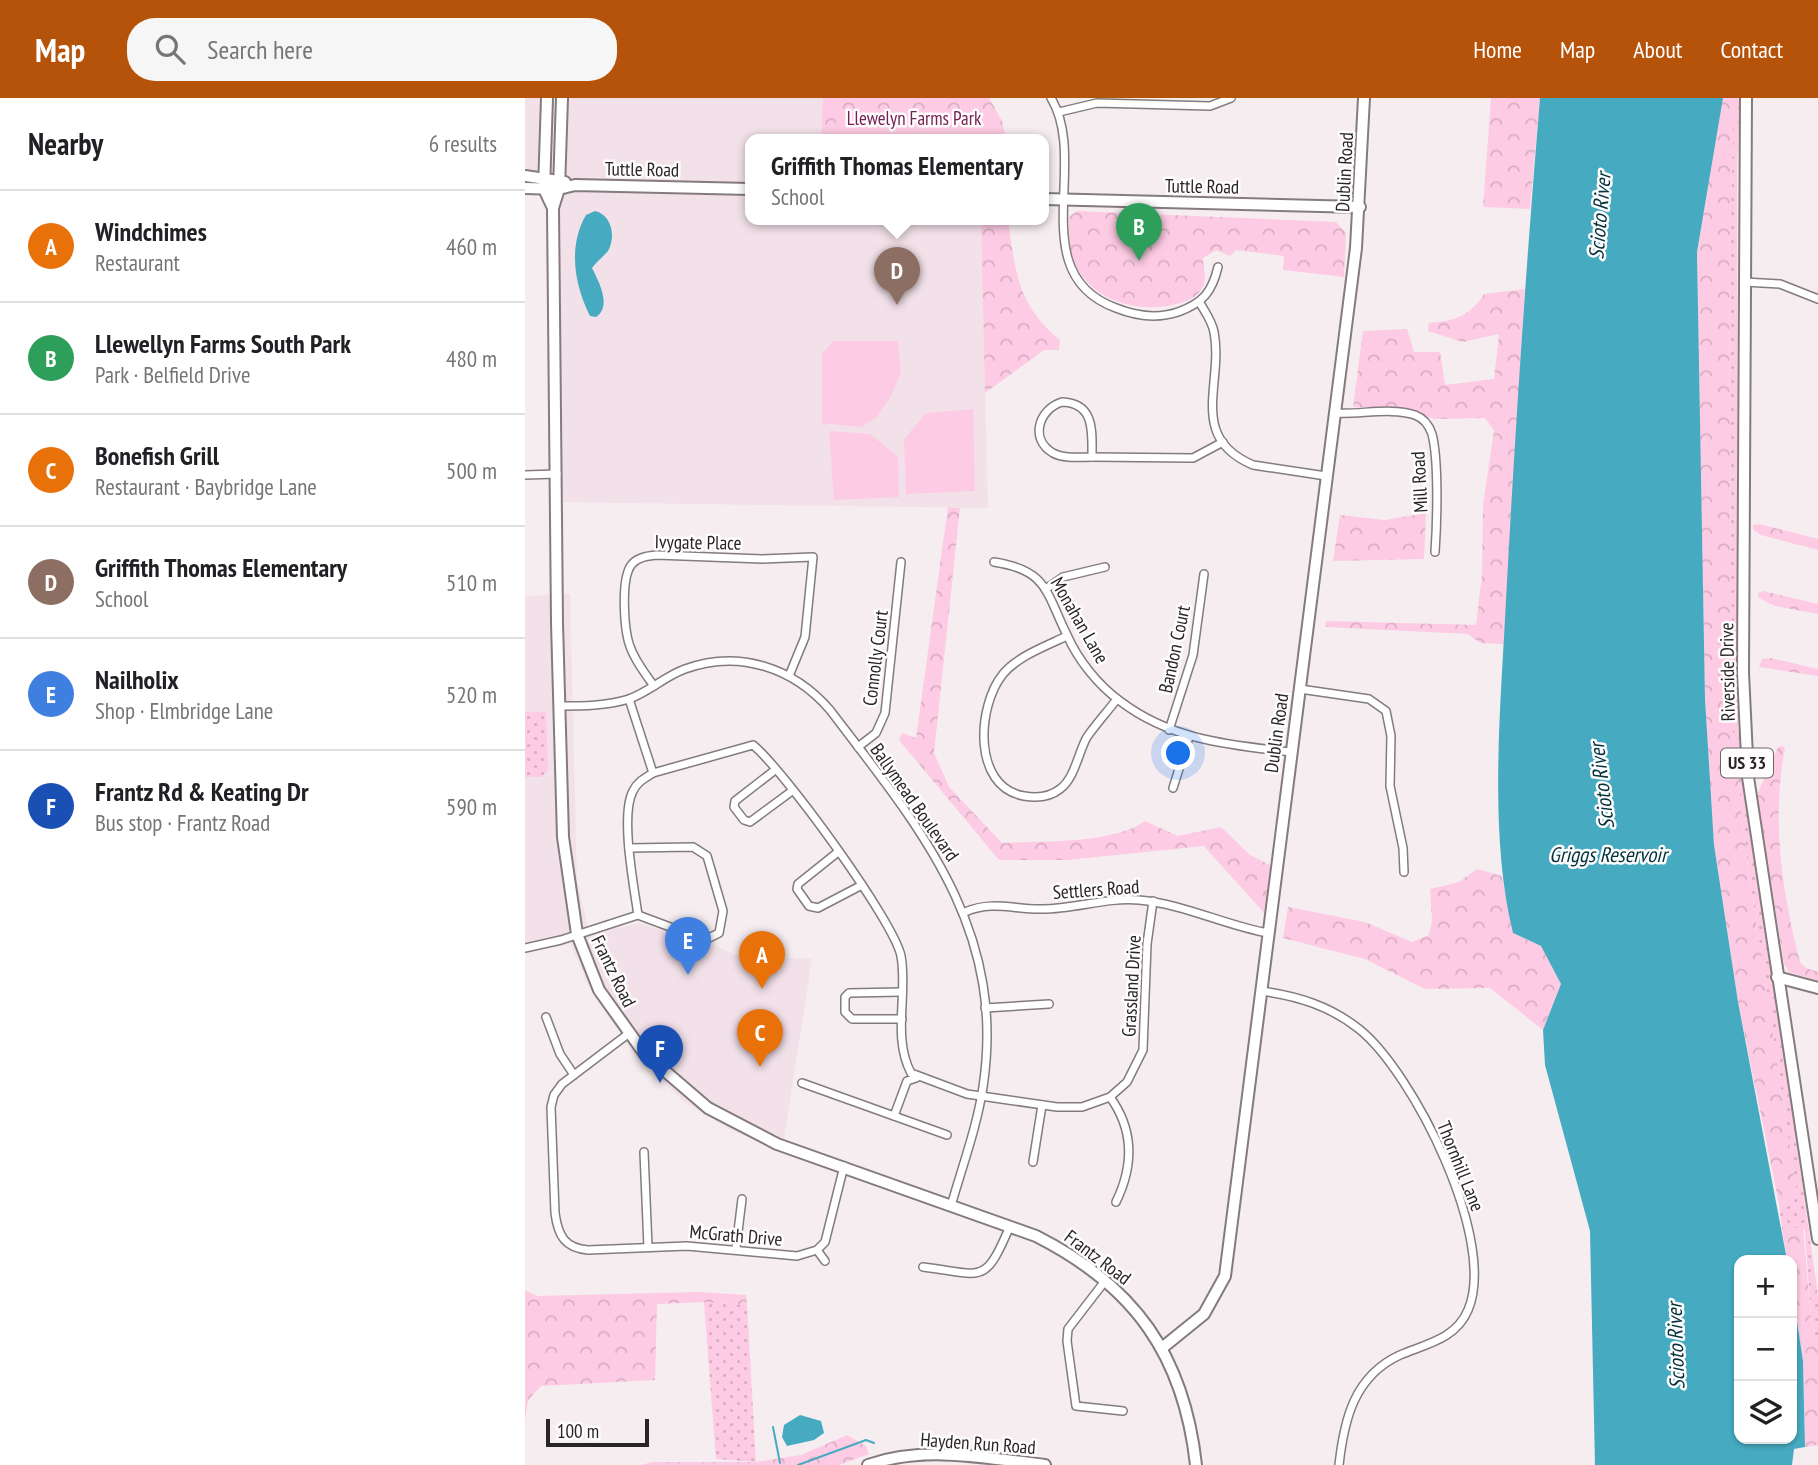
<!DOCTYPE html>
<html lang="en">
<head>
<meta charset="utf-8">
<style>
  :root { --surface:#fff; --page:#f6f6f6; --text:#202124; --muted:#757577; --line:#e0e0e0; --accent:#b45309 }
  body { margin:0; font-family:"PT Sans Narrow",sans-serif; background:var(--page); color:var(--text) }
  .controls { position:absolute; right:21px; bottom:21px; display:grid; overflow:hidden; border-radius:14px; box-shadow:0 2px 5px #0004 }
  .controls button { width:63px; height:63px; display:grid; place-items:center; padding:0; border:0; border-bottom:2px solid var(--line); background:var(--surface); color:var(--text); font:35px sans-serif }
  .scale { position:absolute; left:21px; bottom:18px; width:103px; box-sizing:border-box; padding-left:7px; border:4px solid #282526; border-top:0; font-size:19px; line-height:24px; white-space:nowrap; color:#282526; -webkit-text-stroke:5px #fefcfd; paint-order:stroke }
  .you { position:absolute; left:654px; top:656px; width:24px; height:24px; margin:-18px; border:5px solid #fff; border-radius:50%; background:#1a73e8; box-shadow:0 0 0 10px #1a73e833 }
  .badge { display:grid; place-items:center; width:46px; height:46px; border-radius:50%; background:var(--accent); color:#fff; font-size:23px; font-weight:700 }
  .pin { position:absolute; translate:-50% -58px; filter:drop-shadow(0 2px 4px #0008) }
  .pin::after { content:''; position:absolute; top:37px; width:24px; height:21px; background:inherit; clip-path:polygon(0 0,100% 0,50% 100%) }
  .popup { position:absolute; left:220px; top:36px; width:304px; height:91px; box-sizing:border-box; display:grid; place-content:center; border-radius:14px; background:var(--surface); filter:drop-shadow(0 2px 5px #0005); font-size:23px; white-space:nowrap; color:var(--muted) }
  .popup b { font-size:26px; color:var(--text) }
  .popup::after { content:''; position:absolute; left:50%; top:100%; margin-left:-14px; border:14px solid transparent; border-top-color:var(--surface) }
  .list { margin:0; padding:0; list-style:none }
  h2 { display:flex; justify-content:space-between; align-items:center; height:91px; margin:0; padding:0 28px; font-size:30px }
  h2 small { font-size:23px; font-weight:400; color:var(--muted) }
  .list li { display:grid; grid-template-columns:46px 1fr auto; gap:21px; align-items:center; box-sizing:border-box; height:112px; padding:0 28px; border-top:2px solid var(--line) }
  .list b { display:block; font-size:26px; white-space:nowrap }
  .list p { margin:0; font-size:23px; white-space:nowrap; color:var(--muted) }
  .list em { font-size:23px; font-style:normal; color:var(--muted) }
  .icon { flex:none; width:38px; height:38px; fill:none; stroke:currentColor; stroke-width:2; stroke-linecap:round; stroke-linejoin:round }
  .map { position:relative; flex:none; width:1293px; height:1367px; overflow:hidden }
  header { display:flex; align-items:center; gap:42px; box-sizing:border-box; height:98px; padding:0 35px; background:var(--accent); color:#fff }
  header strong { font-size:33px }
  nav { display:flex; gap:38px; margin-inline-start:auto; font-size:24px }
  .search { width:490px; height:63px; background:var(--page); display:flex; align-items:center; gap:18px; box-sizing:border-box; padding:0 24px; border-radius:28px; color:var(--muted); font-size:26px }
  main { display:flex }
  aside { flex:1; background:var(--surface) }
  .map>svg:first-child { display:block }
</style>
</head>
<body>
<header>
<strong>Map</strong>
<div class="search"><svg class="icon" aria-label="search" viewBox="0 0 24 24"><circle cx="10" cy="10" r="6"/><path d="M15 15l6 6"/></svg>Search here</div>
<nav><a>Home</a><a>Map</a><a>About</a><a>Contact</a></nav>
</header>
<main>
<aside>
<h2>Nearby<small>6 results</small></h2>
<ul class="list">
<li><span class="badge" style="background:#e8710a">A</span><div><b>Windchimes</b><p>Restaurant</p></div><em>460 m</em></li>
<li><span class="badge" style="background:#2e9e5b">B</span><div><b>Llewellyn Farms South Park</b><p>Park · Belfield Drive</p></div><em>480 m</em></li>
<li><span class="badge" style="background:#e8710a">C</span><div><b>Bonefish Grill</b><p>Restaurant · Baybridge Lane</p></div><em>500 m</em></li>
<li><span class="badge" style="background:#8d6e63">D</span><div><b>Griffith Thomas Elementary</b><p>School</p></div><em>510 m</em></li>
<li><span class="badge" style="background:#3f7fe0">E</span><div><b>Nailholix</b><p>Shop · Elmbridge Lane</p></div><em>520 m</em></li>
<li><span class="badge" style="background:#1a4fb4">F</span><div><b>Frantz Rd &amp; Keating Dr</b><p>Bus stop · Frantz Road</p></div><em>590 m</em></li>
</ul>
</aside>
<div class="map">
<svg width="1293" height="1367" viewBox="0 0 1293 1367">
  <defs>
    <pattern id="grass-dots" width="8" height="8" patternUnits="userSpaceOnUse" patternTransform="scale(1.75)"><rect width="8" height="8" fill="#fdcbe3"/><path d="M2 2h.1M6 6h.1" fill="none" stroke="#d9aec3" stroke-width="1.8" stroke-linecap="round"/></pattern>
    <pattern id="forest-crowns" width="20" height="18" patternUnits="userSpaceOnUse" patternTransform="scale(1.75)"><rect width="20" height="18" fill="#fdcbe3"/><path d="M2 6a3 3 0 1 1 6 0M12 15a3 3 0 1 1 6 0" fill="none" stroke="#d9aec3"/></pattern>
  </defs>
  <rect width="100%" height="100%" fill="#f6edf1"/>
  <g fill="#f3e1e9">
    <polygon points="0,0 298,0 296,41 225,41 225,121 456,121 463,410 28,404 25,85 0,84"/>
    <polygon points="45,496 52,781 64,835 117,825 178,847 192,848 212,858 287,861 257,1054 204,1031 158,1003 107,954 64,889 45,846 0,855 0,498"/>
  </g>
  <g fill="url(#grass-dots)">
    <polygon points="1209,0 1215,0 1212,74 1213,629 1293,1198 1293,1250 1286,1221 1280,1133 1278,1130 1257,1131 1254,1106 1269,1103 1272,1097 1222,762 1207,627 1204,169"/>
    <polygon points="0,614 21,614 23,673 16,679 0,679"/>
    <polygon points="179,1204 222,1207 231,1364 191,1361"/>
  </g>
  <g fill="url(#forest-crowns)">
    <polygon points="298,0 464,0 477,23 481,41 296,41"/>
    <polygon points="966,0 1015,0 1005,111 958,109"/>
    <polygon points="1198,0 1209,0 1204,169 1207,627 1222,762 1272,1097 1269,1103 1254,1106 1213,904 1189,747 1180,601 1172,154"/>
    <path d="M552,113L811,124L821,135L819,179L758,172L759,158L711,152L705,158L691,152L678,160C678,170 683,183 676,192C671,200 658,205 648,207C613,214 574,205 553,172C544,157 544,136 544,119Z"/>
    <path d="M456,121H492L483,122C490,173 493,208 535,242L534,252H519L460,295Z"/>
    <path d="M1000,191L979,546L955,545L943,536L801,529V523L951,527L957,477L958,407L969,332L960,320L909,321L881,310L828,309L838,233L882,231L889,254H915L920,287L969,281L974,236L938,244L903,233L904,225C930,223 945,218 959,196Z"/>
    <path d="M423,409L435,410L409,655L424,689L477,745C517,743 589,746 620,723L653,738L696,729L725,757L747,768L740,816L679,748L542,762H474L374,642L377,635L391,640Z"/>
    <polygon points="901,415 899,461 808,463 815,417 860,422"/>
    <polygon points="1234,426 1293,441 1293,452 1236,437 1228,432 1228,427"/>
    <polygon points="1238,493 1293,506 1293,516 1250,508 1234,500 1233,495"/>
    <polygon points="1245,560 1293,571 1293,578 1234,569 1237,561"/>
    <path d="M1257,648L1260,650C1246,722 1257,794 1275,864L1281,870L1293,874V883L1264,874L1259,866L1232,697L1253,649Z"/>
    <polygon points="952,771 977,778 988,835 1016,848 1036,886 1018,932 965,890 900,891 840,861 758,840 763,809 840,824 887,844 904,837 907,822 905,791 934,784"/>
    <polygon points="1278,1130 1286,1221 1293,1250 1293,1347 1280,1349 1278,1262 1267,1191 1267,1162 1262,1162 1257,1131"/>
    <polygon points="0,1192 12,1198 173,1194 221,1197 222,1207 179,1204 132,1206 130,1282 16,1288 3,1302 0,1322"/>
    <polygon points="322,1337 341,1348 344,1356 314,1367 117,1367 126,1364 231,1364 276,1357"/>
  </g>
  <g fill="#fdcbe3">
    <polygon points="311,21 323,21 322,41 311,41"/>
    <polygon points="326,21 338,21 337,41 326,41"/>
    <polygon points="308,243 373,243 376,274 366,298 352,319 336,329 297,325 297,256"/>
    <polygon points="448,311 450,393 381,396 379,341 401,315"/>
    <polygon points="304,333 345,336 373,359 374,399 309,402"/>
  </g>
  <g fill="#46aac0">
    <path d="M1015,0H1198L1172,154L1180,601L1189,747L1213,904L1262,1162H1214V1341H1267V1191L1278,1263L1280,1349L1269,1351L1267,1367H1070L1065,1133L1020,967L1018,932L1036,886L1016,848L988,835C963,734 976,606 981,502C990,335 1001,167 1015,0Z"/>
    <path d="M70,113C87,117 91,139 83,153C78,159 71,164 67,170C74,184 87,208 71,219L65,218C49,186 43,148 61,117Z"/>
    <polygon points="275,1317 296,1323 299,1335 289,1342 262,1348 257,1339 259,1327"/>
  </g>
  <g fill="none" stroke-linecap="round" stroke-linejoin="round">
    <g stroke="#46aac0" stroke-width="2">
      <polyline points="248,1329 255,1365"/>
      <polyline points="273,1367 341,1342 349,1345"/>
    </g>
    <g stroke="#837b7e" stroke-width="10">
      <g id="minor">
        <path d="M526,0C565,64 498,176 591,210C611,218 632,221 653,214C678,205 687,194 693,169"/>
        <polyline points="534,14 572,5 685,8 706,0"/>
        <polyline points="1219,184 1255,186 1293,201"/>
        <path d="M675,205C680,214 687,223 689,234C699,285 662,339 728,367L801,378"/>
        <path d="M537,304C570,305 567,334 567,359C555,359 539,361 528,355C504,341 514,311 537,304Z"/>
        <path d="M809,315C834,317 866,309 890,317C898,320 904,327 907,336C914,363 912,426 910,454"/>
        <polyline points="567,359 668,360 698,344"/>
        <polyline points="0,377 32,376"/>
        <path d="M469,464C523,472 521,495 542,537C553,562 573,587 595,603C646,642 704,647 766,654"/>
        <polyline points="522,490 538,479 580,469"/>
        <path d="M542,538C521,548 493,558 478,576C452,608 447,689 499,698C511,700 525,699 535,691C550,680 553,655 562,639C571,626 582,614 592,601"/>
        <path d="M129,588C121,577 111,564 106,551C99,535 95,480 107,466C113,459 123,458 132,457L237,461L288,459L280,539L264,578"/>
        <polyline points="775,591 844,601 861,613 866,638 865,688 878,750 879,774"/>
        <polyline points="104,601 128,675"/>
        <path d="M35,608C58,608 81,608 104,601C124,594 140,578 160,571C214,551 269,570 305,612C394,729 482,830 458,989C452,1029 437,1069 426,1108"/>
        <polyline points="644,632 668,557 679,476"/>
        <polyline points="333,649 351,635 360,615 376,464"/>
        <polyline points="250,672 210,703 209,709 219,722 225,724 267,693"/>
        <polyline points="648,690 664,639"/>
        <polyline points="313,754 273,786 272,791 284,808 293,810 337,787"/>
        <path d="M440,814C468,802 490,812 518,811C550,811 582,799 614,802C659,806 699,827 743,835"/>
        <path d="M113,817C109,789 95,717 108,693C112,684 120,680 128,675L228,647C257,670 369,823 376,858C383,896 367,939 386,975L442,996L532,1009H557L585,999L602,984L618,952L622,846L628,803"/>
        <polyline points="0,850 36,842 113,817 180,842 194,835 198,813 182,758 168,749 104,750"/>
        <path d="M736,893C773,898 805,908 834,931C888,974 973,1143 943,1212C931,1241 901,1246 875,1257C829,1278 819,1322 814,1367"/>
        <polyline points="376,894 324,895 320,899 320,914 327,921 377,921"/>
        <polyline points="460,910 524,906"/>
        <polyline points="21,919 35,956 49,977"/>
        <path d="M103,936L37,986L29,997L26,1009L30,1115C33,1138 40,1150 63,1152L162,1148L272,1158L292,1152L300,1144L319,1068"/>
        <polyline points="277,985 422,1037"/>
        <path d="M585,999C609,1032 609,1067 591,1104"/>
        <polyline points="369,1018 382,983 391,980"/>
        <polyline points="119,1054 123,1149"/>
        <polyline points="508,1064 517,1007"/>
        <polyline points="211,1150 217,1101"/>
        <polyline points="292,1152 300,1163"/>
        <path d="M398,1169C458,1176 459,1189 485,1128"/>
        <polyline points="580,1183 543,1231 542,1243 551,1308 598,1313"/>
      </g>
    </g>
    <g stroke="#837b7e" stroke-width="14">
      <g id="secondary">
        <polyline points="0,78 40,84"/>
        <polyline points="0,90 34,91 50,87 225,91"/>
        <polyline points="519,101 835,109"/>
        <polyline points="1252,879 1293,890"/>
        <polyline points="637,1250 679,1216 700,1178 831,150 839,0"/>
        <path d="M343,1367C400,1347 461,1360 520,1367"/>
      </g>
    </g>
    <g stroke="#837b7e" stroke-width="14">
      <g id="primary">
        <polyline points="22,0 19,91 28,110"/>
        <path d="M37,0L34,91L28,110L32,525L38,739L52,836L74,892L119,955L183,1010L252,1046L511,1138C610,1188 659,1258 671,1367"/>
        <polyline points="1221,0 1218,575 1223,679 1293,1141"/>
      </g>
    </g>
    <use href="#minor" stroke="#fff" stroke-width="7"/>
    <use href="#secondary" stroke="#fff" stroke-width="10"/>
    <use href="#primary" stroke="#fff" stroke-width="10"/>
  </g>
  <g text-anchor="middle" stroke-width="5" stroke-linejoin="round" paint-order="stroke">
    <rect fill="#fefcfd" stroke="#686666" stroke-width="2" x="1196" y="650.5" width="52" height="29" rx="5"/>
    <g font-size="18" font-weight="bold" fill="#282526">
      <text x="1222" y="671">US 33</text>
    </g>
    <g font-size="19" fill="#752252" stroke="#fefcfd">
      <text x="389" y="27">Llewelyn Farms Park</text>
    </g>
    <g font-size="19" fill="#282526" stroke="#fefcfd">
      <text transform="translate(117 71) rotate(1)" y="7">Tuttle Road</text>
      <text transform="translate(819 74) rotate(-87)" y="7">Dublin Road</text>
      <text transform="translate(677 88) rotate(1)" y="7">Tuttle Road</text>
      <text transform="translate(894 384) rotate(-93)" y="7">Mill Road</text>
      <text transform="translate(173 444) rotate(1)" y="7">Ivygate Place</text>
      <text transform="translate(555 522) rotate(60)" y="7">Monahan Lane</text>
      <text transform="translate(649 551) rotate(-78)" y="7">Bandon Court</text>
      <text transform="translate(350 560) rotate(-83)" y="7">Connolly Court</text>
      <text transform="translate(1202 574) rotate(-91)" y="7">Riverside Drive</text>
      <text transform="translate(751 635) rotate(-82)" y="7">Dublin Road</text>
      <text transform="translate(390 704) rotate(55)" y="7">Ballymead Boulevard</text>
      <text transform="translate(571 791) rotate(-4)" y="7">Settlers Road</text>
      <text transform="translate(89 873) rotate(64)" y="7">Frantz Road</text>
      <text transform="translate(606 888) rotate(-87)" y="7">Grassland Drive</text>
      <text transform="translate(936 1068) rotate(68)" y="7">Thornhill Lane</text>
      <text transform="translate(211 1137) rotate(5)" y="7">McGrath Drive</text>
      <text transform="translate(573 1159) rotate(37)" y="7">Frantz Road</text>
      <text transform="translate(453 1345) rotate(4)" y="7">Hayden Run Road</text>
    </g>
    <g font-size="21" font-style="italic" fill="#02333c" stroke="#fefcfd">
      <text transform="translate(1075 118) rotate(-85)" y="7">Scioto River</text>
      <text transform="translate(1077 688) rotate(-97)" y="7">Scioto River</text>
      <text x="1083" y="764">Griggs Reservoir</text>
      <text transform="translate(1151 1248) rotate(-92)" y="7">Scioto River</text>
    </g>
  </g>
</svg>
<div class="controls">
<button>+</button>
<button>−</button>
<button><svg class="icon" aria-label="layers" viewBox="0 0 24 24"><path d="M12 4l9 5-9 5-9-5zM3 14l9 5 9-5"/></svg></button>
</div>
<div class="scale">100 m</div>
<div class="you"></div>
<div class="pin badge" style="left:237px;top:891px;background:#e8710a">A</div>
<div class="pin badge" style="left:614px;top:163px;background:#2e9e5b">B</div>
<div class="pin badge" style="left:235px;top:969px;background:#e8710a">C</div>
<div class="pin badge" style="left:372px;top:207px;background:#8d6e63">D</div>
<div class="popup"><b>Griffith Thomas Elementary</b>School</div>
<div class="pin badge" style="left:163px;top:877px;background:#3f7fe0">E</div>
<div class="pin badge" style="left:135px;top:985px;background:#1a4fb4">F</div>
</div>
</main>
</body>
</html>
